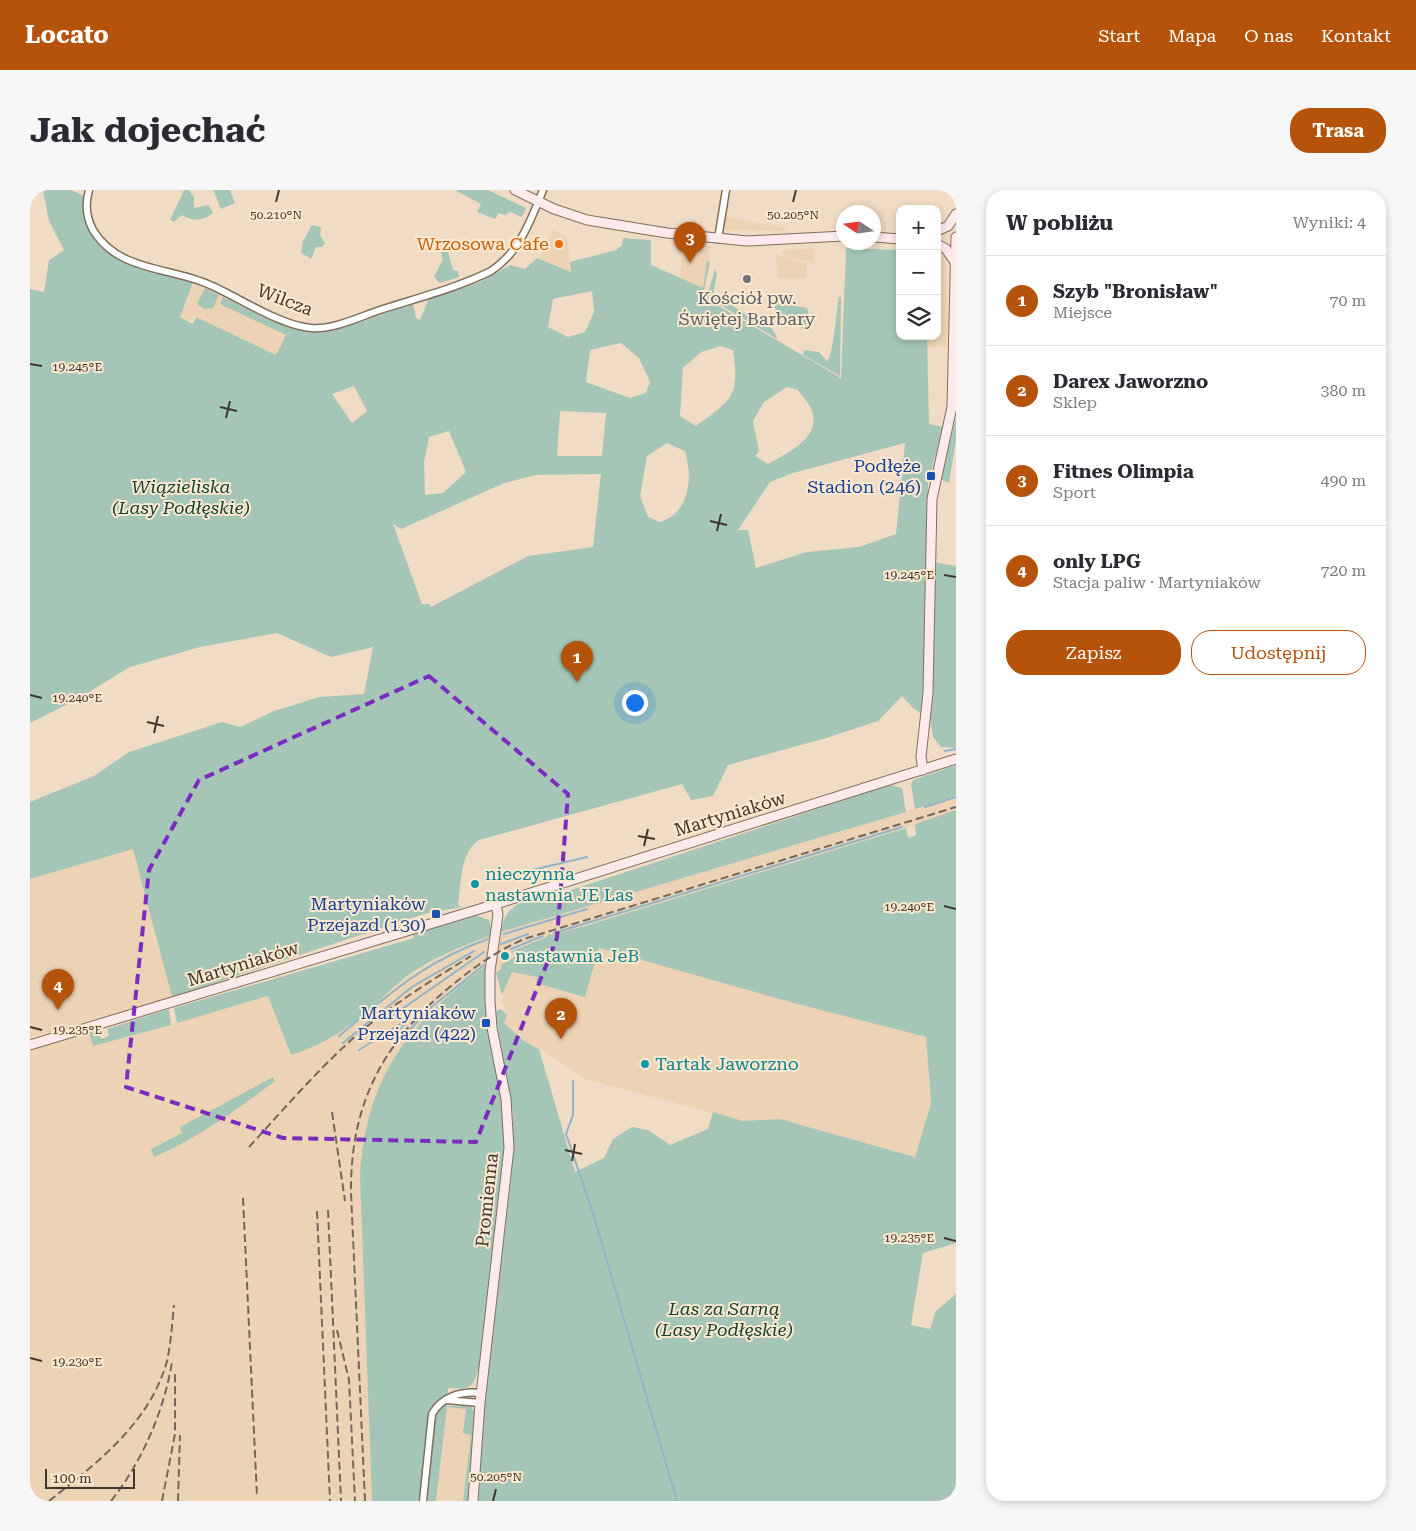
<!DOCTYPE html>
<html lang="pl">
<head>
<meta charset="utf-8">
<style>
  :root { --surface:#fff; --page:#f7f7f7; --text:#2b2b33; --muted:#7c7c81; --line:#e1e1e2; --accent:#b45309 }
  body { margin:0; font-family:"Roboto Serif",serif; background:var(--page); color:var(--text) }
  .controls { position:absolute; right:15px; top:15px; display:grid; overflow:hidden; border-radius:10px; box-shadow:0 2px 8px #0003 }
  .controls button { width:45px; height:45px; display:grid; place-items:center; padding:0; border:0; border-bottom:1px solid var(--line); background:var(--surface); color:var(--text); font:25px sans-serif }
  .compass { position:absolute; left:806px; top:15px; width:45px; height:45px; border-radius:50%; background:var(--surface); box-shadow:0 2px 8px #0003; rotate:283deg }
  .scale { position:absolute; left:15px; bottom:12px; width:90px; box-sizing:border-box; padding-left:5px; border:2px solid #3f372d; border-top:0; font-size:14px; line-height:18px; white-space:nowrap; color:#3f372d; -webkit-text-stroke:4px #fde8d0; paint-order:stroke }
  .you { position:absolute; left:604px; top:512px; width:18px; height:18px; margin:-12px; border:4px solid #fff; border-radius:50%; background:#1a73e8; box-shadow:0 0 0 8px #1a73e833 }
  .badge { display:grid; place-items:center; width:32px; height:32px; border-radius:50%; background:var(--accent); color:#fff; font-size:16px; font-weight:700 }
  .pin { position:absolute; translate:-50% -41px; filter:drop-shadow(0 1px 2px #0008) }
  .pin::after { content:''; position:absolute; top:26px; width:18px; height:15px; background:inherit; clip-path:polygon(0 0,100% 0,50% 100%) }
  .list { margin:0; padding:0; list-style:none }
  h2 { display:flex; justify-content:space-between; align-items:center; height:65px; margin:0; padding:0 20px; font-size:21px }
  h2 small { font-size:16px; font-weight:400; color:var(--muted) }
  .list li { display:grid; grid-template-columns:32px 1fr auto; gap:15px; align-items:center; box-sizing:border-box; height:90px; padding:0 20px; border-top:1px solid var(--line) }
  .list b { display:block; font-size:19px; white-space:nowrap }
  .list p { margin:0; font-size:16px; white-space:nowrap; color:var(--muted) }
  .list em { font-size:16px; font-style:normal; color:var(--muted) }
  .actions { display:flex; gap:10px; padding:15px 20px }
  .actions a { flex:1; padding:11px 0; border:1px solid var(--accent); border-radius:20px; text-align:center; font-size:18px; color:var(--accent) }
  .actions .main { background:var(--accent); color:#fff }
  .icon { flex:none; width:28px; height:28px; fill:none; stroke:currentColor; stroke-width:2; stroke-linecap:round; stroke-linejoin:round }
  .map { position:relative; flex:none; width:926px; height:1311px; overflow:hidden; border-radius:20px }
  header { display:flex; align-items:center; gap:30px; box-sizing:border-box; height:70px; padding:0 25px; background:var(--accent); color:#fff }
  header strong { font-size:24px }
  nav { display:flex; gap:28px; margin-inline-start:auto; font-size:18px }
  .intro { display:flex; align-items:center; justify-content:space-between; box-sizing:border-box; height:120px; padding:0 30px }
  h1 { margin:0; font-size:35px }
  .button { padding:12px 22px; border-radius:20px; background:var(--accent); color:#fff; font-size:18px; font-weight:700 }
  main { display:flex; gap:30px; padding:0 30px }
  aside { flex:1; background:var(--surface); border-radius:20px; box-shadow:0 2px 8px #0003 }
  .map>svg:first-child { display:block }
</style>
</head>
<body>
<header>
<strong>Locato</strong>
<nav><a>Start</a><a>Mapa</a><a>O nas</a><a>Kontakt</a></nav>
</header>
<div class="intro"><h1>Jak dojechać</h1><a class="button">Trasa</a></div>
<main>
<div class="map">
<svg width="926" height="1311" viewBox="0 0 926 1311">
  <rect width="100%" height="100%" fill="#f0dbc4"/>
  <g fill="#edd3b5">
    <polygon points="696,27 756,38 756,41 694,40"/>
    <polygon points="523,40 537,47 541,82 509,69"/>
    <polygon points="653,53 680,56 673,98 650,89"/>
    <polygon points="784,58 784,73 753,66 753,60"/>
    <polygon points="907,62 913,66 916,75 917,157 897,157 897,146 907,146"/>
    <polygon points="745,64 777,74 777,88 748,88"/>
    <polygon points="163,92 193,107 191,114 256,145 246,165 166,127 163,126 161,132 150,127"/>
    <polygon points="926,606 926,620 876,638 523,745 896,847 901,913 886,967 750,929 713,931 555,889 517,863 494,851 473,833 477,822 472,812 472,805 489,764 517,747 482,761 485,767 466,783 470,742"/>
    <polygon points="103,659 142,807 0,848 0,689"/>
    <polygon points="460,746 456,776 407,815 381,843 363,869 345,906 336,935 330,986 342,1311 0,1311 0,860 59,843 64,856 238,806 261,865 336,822 368,793 389,779 425,759"/>
    <polygon points="417,1217 436,1219 433,1243 441,1244 433,1311 406,1311"/>
  </g>
  <g fill="#a5c6b6" fill-rule="evenodd">
    <path d="M13,0H41L54,6C49,70 116,80 163,92L150,127L163,134L166,127L246,165L256,145L190,114L193,107L262,139C304,146 344,127 383,113L386,128L390,130L399,108L448,93L480,75L495,79L507,68L541,82L540,72L586,60L592,55L593,48L621,50V75L673,98L677,71L680,72L674,100L680,111L811,188L816,58L870,60V146H897L899,234L913,237L898,293L897,371L926,376V558L911,557L903,547L900,529L883,518L872,506L848,531L796,548L698,575L683,606L661,610L652,594L449,650C430,662 431,694 428,716L433,717L397,723L142,807L103,659L0,689V612L64,586L99,562L192,532L210,537L244,521L289,507L334,504L343,457L301,467L247,443L170,457L100,477L44,511L0,533V99L14,102L19,70L34,60L19,31ZM562,101L564,122L555,142L538,147L518,137L523,109ZM591,153L609,168L620,192L616,203L600,208L556,192L560,160ZM691,156L703,160C710,208 702,209 666,236L650,226L653,178L671,162ZM324,196L337,221L322,233L302,204ZM757,197L768,200C772,206 779,213 782,220C791,249 758,262 738,274L725,266L729,261L723,231L734,212ZM530,221L576,223L572,266H527ZM419,241L436,282L413,303L395,305L394,272L399,247ZM637,253L655,261C663,288 660,323 630,332L618,327L610,306L617,266ZM875,253L866,344L829,357L777,362L726,378L718,340H708L740,292L763,283ZM571,284L563,357L498,366L401,417L399,414H392L363,334L371,339L472,294L505,285Z"/>
    <path d="M154,0H159L164,7V18L179,15L183,23C173,31 163,32 152,25L144,32L140,30Z"/>
    <polygon points="183,0 200,0 205,13 191,19"/>
    <polygon points="425,0 458,0 496,18 492,27 480,22 475,25 469,23 465,29 447,22 451,14"/>
    <polygon points="282,35 291,37 290,45 295,53 292,57 286,57 281,69 271,63 273,51"/>
    <polygon points="416,55 423,80 428,81 429,87 410,93 404,87 413,69 409,57"/>
    <path d="M685,79L687,85L683,104L732,134C741,136 745,141 747,149L682,110L678,103Z"/>
    <polygon points="175,98 189,105 183,118 175,119 167,114"/>
    <path d="M809,107H811L810,186L773,165L774,160L789,162L797,171C804,164 806,121 809,107Z"/>
    <polygon points="752,114 777,118 779,125 775,140 763,132 755,131 748,125 744,115"/>
    <polygon points="926,228 926,250 919,293 910,289"/>
    <polygon points="926,575 926,606 885,619 881,594 883,590"/>
    <path d="M860,595L872,598L876,622L470,742C478,710 494,711 523,706Z"/>
    <polygon points="926,620 926,1053 893,1063 881,1135 900,1139 906,1121 926,1104 926,1311 448,1311 453,1225 481,990 483,924 465,822 470,819 477,824 474,833 494,851 509,859 545,982 574,968 583,949 602,937 618,940 640,955 678,939 683,922 713,931 750,929 885,967 901,913 896,847 764,813 569,758 555,807 506,793 507,787 482,782 472,805 466,783 471,779 472,774 485,767 482,761 517,747 518,744 522,745 558,735 876,638 878,648 886,645 885,634"/>
    <path d="M445,725L459,730L461,738L460,746C431,756 403,768 377,786C363,796 351,810 337,822C315,840 289,857 261,865L238,806L147,833L144,818L384,748L383,743Z"/>
    <path d="M456,776L455,811L471,903L475,962L451,1180L448,1179C444,1199 437,1200 418,1198L417,1216H441L445,1223L440,1311H433L441,1245L433,1243L436,1219L417,1217L406,1311H342L330,986C335,888 379,832 456,776Z"/>
    <polygon points="139,819 141,835 63,856 59,843 68,841 71,849 79,846 77,839"/>
    <path d="M243,887L245,891C207,920 168,948 124,967L121,959L152,943L150,937Z"/>
  </g>
  <g fill="none" stroke-linecap="round" stroke-linejoin="round">
    <g stroke="#91b4c8" stroke-width="2">
      <polyline points="915,561 926,559"/>
      <polyline points="895,617 926,607"/>
      <polyline points="481,685 557,667"/>
      <polyline points="463,691 474,687"/>
      <polyline points="524,743 872,637"/>
      <polyline points="474,744 557,719"/>
      <polyline points="471,754 498,744"/>
      <polyline points="481,759 513,746"/>
      <polyline points="359,828 454,762"/>
      <polyline points="375,845 399,819 454,775"/>
      <path d="M309,846C359,804 395,771 458,749"/>
      <polyline points="313,853 382,797 444,761"/>
      <polyline points="329,860 378,829 363,849"/>
      <polyline points="543,891 543,925 536,944 563,1023 647,1311"/>
    </g>
    <g stroke="#816f5a" stroke-width="9">
      <g id="street">
        <path d="M59,0C55,14 56,27 63,40C88,82 141,77 180,95C208,107 251,136 281,138C303,140 329,127 350,120C387,108 427,98 461,81C489,63 501,30 513,0"/>
        <polyline points="688,49 696,0"/>
        <polyline points="416,1210 450,1213"/>
        <path d="M393,1311L402,1224C412,1206 432,1201 451,1203"/>
      </g>
    </g>
    <g stroke="#816f5a" stroke-width="11">
      <g id="secondary">
        <polyline points="485,0 524,19 557,30 637,43 717,51 814,46"/>
        <polyline points="907,41 918,36 926,24"/>
        <polyline points="844,47 870,49"/>
        <polyline points="907,54 916,59 925,72"/>
        <polyline points="893,580 891,567 898,503 902,309 922,217 926,47"/>
        <polyline points="0,855 466,714 926,569"/>
        <polyline points="443,1311 450,1213 479,958 476,909 462,838 460,811 460,781 468,725 466,714"/>
      </g>
    </g>
    <use href="#street" stroke="#fff" stroke-width="6"/>
    <use href="#secondary" stroke="#fdeaea" stroke-width="9"/>
    <g stroke="#74685b" stroke-width="2" stroke-dasharray="8 4" stroke-linecap="butt">
      <polyline points="302,922 315,1011"/>
      <path d="M219,957C255,918 289,878 328,844C363,814 402,790 441,766"/>
      <polyline points="213,1008 227,1307"/>
      <polyline points="298,1020 311,1311"/>
      <polyline points="287,1021 300,1311"/>
      <polyline points="307,1140 319,1190 325,1311"/>
      <path d="M19,1311C67,1273 120,1233 137,1171C141,1153 142,1134 144,1115"/>
      <path d="M81,1311C112,1272 134,1221 142,1172"/>
      <polyline points="132,1311 145,1244 145,1183"/>
      <polyline points="148,1311 150,1245"/>
      <path d="M335,1311L321,1003C320,914 353,852 421,796C444,777 467,761 494,749L926,617"/>
    </g>
  </g>
  <path fill="none" stroke="#7b2cbf" stroke-width="4" stroke-dasharray="10 6" stroke-linejoin="round" d="M399,486L538,604L527,748L446,952L253,948L96,897L119,680L169,590Z"/>
  <path fill="none" stroke="#3f372d" stroke-width="2" d="M246,12L249,0M763,12L766,0M0,174L12,176M190,217L207,221M196,228L200,211M680,331L697,335M687,341L691,324M914,385L926,387M0,505L12,508M117,532L134,536M124,543L128,526M608,646L625,649M614,656L618,639M914,716L926,719M0,837L12,840M535,960L552,964M542,971L545,954M914,1048L926,1051M0,1168L12,1171M463,1311L466,1299"/>
  <circle fill="#e8710a" stroke="#fde8d0" stroke-width="2" cx="529" cy="54" r="5"/>
  <circle fill="#6b7280" stroke="#fde8d0" stroke-width="2" cx="717" cy="89" r="5"/>
  <g fill="#1a4fb4" stroke="#fde8d0" stroke-width="2">
    <rect x="896" y="281" width="10" height="10" rx="2.5"/>
    <rect x="401" y="719" width="10" height="10" rx="2.5"/>
    <rect x="451" y="828" width="10" height="10" rx="2.5"/>
  </g>
  <g fill="#0f9aa8" stroke="#fde8d0" stroke-width="2">
    <circle cx="445" cy="694" r="5"/>
    <circle cx="475" cy="766" r="5"/>
    <circle cx="615" cy="874" r="5"/>
  </g>
  <g text-anchor="middle" stroke-width="4" stroke-linejoin="round" paint-order="stroke">
    <g font-size="18" fill="#c56008" stroke="#fde8d0" text-anchor="end">
      <text x="519" y="60">Wrzosowa Cafe</text>
    </g>
    <g font-size="18" fill="#5b616d" stroke="#fde8d0">
      <text x="717" y="114">Kościół pw.<tspan x="717" dy="21">Świętej Barbary</tspan></text>
    </g>
    <g font-size="18" fill="#3f372d" stroke="#fde8d0">
      <text transform="translate(255 110) rotate(21)" y="6">Wilcza</text>
      <text transform="translate(700 624) rotate(-17)" y="6">Martyniaków</text>
      <text transform="translate(213 774) rotate(-17)" y="6">Martyniaków</text>
      <text transform="translate(457 1010) rotate(-84)" y="6">Promienna</text>
    </g>
    <g font-size="18" fill="#164399" stroke="#fde8d0" text-anchor="end">
      <text x="891" y="282">Podłęże<tspan x="891" dy="21">Stadion (246)</tspan></text>
      <text x="396" y="720">Martyniaków<tspan x="396" dy="21">Przejazd (130)</tspan></text>
      <text x="446" y="829">Martyniaków<tspan x="446" dy="21">Przejazd (422)</tspan></text>
    </g>
    <g font-size="18" font-style="italic" fill="#114331" stroke="#fde8d0">
      <text x="151" y="303">Wiązieliska<tspan x="151" dy="21">(Lasy Podłęskie)</tspan></text>
      <text x="694" y="1125">Las za Sarną<tspan x="694" dy="21">(Lasy Podłęskie)</tspan></text>
    </g>
    <g font-size="18" fill="#0d838f" stroke="#fde8d0" text-anchor="start">
      <text x="455" y="690">nieczynna<tspan x="455" dy="21">nastawnia JE Las</tspan></text>
      <text x="485" y="772">nastawnia JeB</text>
      <text x="625" y="880">Tartak Jaworzno</text>
    </g>
  </g>
  <g font-size="12" text-anchor="middle" fill="#3f372d" stroke="#fde8d0" stroke-width="4" stroke-linejoin="round" paint-order="stroke">
    <text x="246" y="29">50.210°N</text>
    <text x="763" y="29">50.205°N</text>
    <text x="47" y="181">19.245°E</text>
    <text x="879" y="389">19.245°E</text>
    <text x="47" y="512">19.240°E</text>
    <text x="879" y="721">19.240°E</text>
    <text x="47" y="844">19.235°E</text>
    <text x="879" y="1052">19.235°E</text>
    <text x="47" y="1176">19.230°E</text>
    <text x="466" y="1291">50.205°N</text>
  </g>
</svg>
<div class="controls">
<button>+</button>
<button>−</button>
<button><svg class="icon" aria-label="layers" viewBox="0 0 24 24"><path d="M12 4l9 5-9 5-9-5zM3 14l9 5 9-5"/></svg></button>
</div>
<svg class="compass" viewBox="-18 -18 36 36"><path d="M0-13l5 13h-10z" fill="#e53935"/><path d="M0 13l5-13h-10z" fill="#7c7c81"/></svg>
<div class="scale">100 m</div>
<div class="you"></div>
<div class="pin badge" style="left:547px;top:492px">1</div>
<div class="pin badge" style="left:531px;top:849px">2</div>
<div class="pin badge" style="left:660px;top:73px">3</div>
<div class="pin badge" style="left:28px;top:820px">4</div>
</div>
<aside>
<h2>W pobliżu<small>Wyniki: 4</small></h2>
<ul class="list">
<li><span class="badge">1</span><div><b>Szyb &quot;Bronisław&quot;</b><p>Miejsce</p></div><em>70 m</em></li>
<li><span class="badge">2</span><div><b>Darex Jaworzno</b><p>Sklep</p></div><em>380 m</em></li>
<li><span class="badge">3</span><div><b>Fitnes Olimpia</b><p>Sport</p></div><em>490 m</em></li>
<li><span class="badge">4</span><div><b>only LPG</b><p>Stacja paliw · Martyniaków</p></div><em>720 m</em></li>
</ul>
<div class="actions"><a class="main">Zapisz</a><a>Udostępnij</a></div>
</aside>
</main>
</body>
</html>
